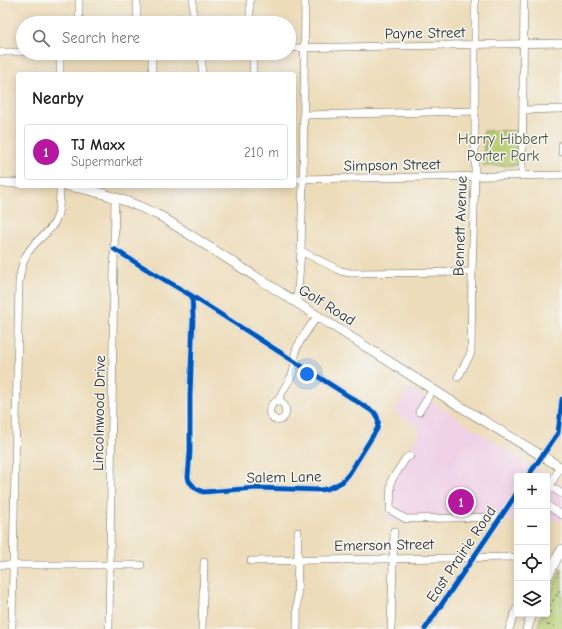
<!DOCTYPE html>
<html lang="en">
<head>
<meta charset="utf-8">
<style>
  :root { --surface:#fff; --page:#f6f6f6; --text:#222; --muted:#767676; --line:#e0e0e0; --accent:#b5179e }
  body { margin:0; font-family:"Comic Neue",sans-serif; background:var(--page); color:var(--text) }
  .controls { position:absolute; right:12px; bottom:12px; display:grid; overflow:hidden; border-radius:4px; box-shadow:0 2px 10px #0003 }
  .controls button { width:36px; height:36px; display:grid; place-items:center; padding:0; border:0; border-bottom:1px solid var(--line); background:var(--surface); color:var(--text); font:20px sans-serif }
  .you { position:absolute; left:307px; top:374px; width:14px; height:14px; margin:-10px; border:3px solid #fff; border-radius:50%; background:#1a73e8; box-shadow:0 0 0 6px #1a73e833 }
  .badge { display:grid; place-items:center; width:26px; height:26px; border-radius:50%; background:var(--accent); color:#fff; font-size:13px; font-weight:700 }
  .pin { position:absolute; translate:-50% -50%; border:2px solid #fff; box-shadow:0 1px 4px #0006 }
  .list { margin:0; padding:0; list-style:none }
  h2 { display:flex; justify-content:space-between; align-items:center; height:52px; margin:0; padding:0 16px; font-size:17px }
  h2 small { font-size:13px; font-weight:400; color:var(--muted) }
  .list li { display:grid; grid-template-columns:26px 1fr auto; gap:12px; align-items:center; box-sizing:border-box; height:56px; margin:0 8px 8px; padding:0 8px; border:1px solid var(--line); border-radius:4px }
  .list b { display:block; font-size:15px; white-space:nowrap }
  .list p { margin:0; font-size:13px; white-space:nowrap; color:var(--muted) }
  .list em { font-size:13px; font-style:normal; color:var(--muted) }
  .icon { flex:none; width:22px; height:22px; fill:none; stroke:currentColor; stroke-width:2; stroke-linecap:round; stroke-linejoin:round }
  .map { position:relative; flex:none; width:562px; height:629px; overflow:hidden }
  .search { position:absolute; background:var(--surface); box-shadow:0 2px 10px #0003; left:16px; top:16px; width:280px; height:44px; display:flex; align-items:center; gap:10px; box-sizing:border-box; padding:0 14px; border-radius:22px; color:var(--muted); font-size:15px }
  .panel { position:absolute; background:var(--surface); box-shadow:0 2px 10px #0003; left:16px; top:72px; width:280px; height:116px; border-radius:4px }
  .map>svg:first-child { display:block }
</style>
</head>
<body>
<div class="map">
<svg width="562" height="629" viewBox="0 0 562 629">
  <rect width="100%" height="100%" fill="#f6f6f2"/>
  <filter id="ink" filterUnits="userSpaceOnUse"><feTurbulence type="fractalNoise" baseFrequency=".025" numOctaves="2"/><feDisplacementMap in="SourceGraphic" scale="8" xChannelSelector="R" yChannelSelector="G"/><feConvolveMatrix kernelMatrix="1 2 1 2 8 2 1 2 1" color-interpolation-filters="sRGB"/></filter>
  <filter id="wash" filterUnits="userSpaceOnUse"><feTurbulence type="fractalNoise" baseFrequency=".012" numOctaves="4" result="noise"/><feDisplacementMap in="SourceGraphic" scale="16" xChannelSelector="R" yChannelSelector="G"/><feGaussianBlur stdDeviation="0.9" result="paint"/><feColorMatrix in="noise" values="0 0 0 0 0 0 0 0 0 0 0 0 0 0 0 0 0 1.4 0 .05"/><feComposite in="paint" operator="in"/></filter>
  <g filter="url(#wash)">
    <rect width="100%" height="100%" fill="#eddcb9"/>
    <polygon fill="#efd0e6" points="409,387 562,485 562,520 547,520 547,476 517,476 517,520 387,522 388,481 420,432 416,430 418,427 394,412"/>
    <g fill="#b8ce73" stroke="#727c4f">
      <polygon points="484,131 521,131 521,165 484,166"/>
      <polygon points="562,568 562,629 537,629 542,614 547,614 547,602"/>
    </g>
  </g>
  <g filter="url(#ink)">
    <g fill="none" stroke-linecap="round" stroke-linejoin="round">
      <g stroke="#6f695d" stroke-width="8">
        <g id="minor">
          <polyline points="79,23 79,0"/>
          <polyline points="137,23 137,0"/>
          <polyline points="193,23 193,0"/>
          <polyline points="250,23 250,0"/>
          <polyline points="289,48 562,43"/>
          <polyline points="0,52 23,52"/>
          <polyline points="152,53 152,74"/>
          <polyline points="60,74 60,53"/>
          <polyline points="202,74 202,53"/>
          <polyline points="253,74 253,53"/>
          <polyline points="523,110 562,109"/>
          <polyline points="304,115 475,111"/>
          <polyline points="562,145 562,152"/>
          <polyline points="522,176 524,0"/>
          <polyline points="294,179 562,175"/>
          <path d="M114,249L138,264L192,296L375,413C379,419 379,423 377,429L349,474L342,482L332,487L327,489L320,490L257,488L203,492L195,488L189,481L188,477L190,452V396L193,317L192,296"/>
          <polyline points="301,251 341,271 350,273 472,272"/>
          <polyline points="297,302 301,251 303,179 305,0"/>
          <polyline points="458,377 471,353 472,272 475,176 475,0"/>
          <path d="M279,400C281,391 288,384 292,375C296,366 294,359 296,350C299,341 312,324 318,315"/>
          <path d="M279,400C294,410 281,428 272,417C270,415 269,412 270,409C271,404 274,402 279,400Z"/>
          <polyline points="419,412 433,389"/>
          <polyline points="410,456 406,458 391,481 390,510 406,519 500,517"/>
          <polyline points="560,467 550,486 562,494"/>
          <polyline points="528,476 558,433 562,399"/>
          <polyline points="547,505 562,515"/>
          <polyline points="251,561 517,557"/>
          <polyline points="0,565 141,565"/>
          <path d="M12,629L13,565L19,281C21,269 23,257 32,247C40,237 53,230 57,217C60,207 60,196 60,186"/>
          <polyline points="109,629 115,197"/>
          <polyline points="202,629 204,562"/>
          <polyline points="297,629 298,532"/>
          <polyline points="391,629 394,531"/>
          <polyline points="425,629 517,493"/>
          <polyline points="509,629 517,608"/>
        </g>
      </g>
      <g stroke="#6f695d" stroke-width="10">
        <g id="major">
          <polyline points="0,183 18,183"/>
          <path d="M68,186C101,191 132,202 162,217L448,399L562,468"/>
          <polyline points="547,578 557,558 562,549"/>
          <polyline points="527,629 532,614"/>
        </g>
      </g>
      <g stroke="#6f695d" stroke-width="1" stroke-dasharray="3 3" stroke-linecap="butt">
        <polyline points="550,613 550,605 560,590"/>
        <polyline points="547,625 554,626"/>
      </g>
      <use href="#minor" stroke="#fff" stroke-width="7"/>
      <use href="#major" stroke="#fff" stroke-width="9"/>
      <g stroke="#f6f6f2" stroke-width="8">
        <g id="cycleway">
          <path d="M114,249L138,264L192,296L375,413C379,419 379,423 377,429L349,474L342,482L332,487L327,489L320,490L257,488L203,492L195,488L189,481L188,477L190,452V396L193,317L192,296"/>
          <polyline points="528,476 558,433 562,399"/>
          <polyline points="425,629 517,493"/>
        </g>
      </g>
      <use href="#cycleway" stroke="#0057b8" stroke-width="5"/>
    </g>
  </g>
  <g text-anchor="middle" stroke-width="3" stroke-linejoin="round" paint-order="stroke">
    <g font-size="15" fill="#2b2b2b" stroke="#f6f6f2">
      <text transform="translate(425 33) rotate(-1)" y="5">Payne Street</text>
      <text transform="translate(392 165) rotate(-1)" y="5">Simpson Street</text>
      <text transform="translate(460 226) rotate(-88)" y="5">Bennett Avenue</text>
      <text transform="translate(327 305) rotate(32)" y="5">Golf Road</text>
      <text transform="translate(99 413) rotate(-89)" y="5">Lincolnwood Drive</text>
      <text transform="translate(284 477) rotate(-1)" y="5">Salem Lane</text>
      <text transform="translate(384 545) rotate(-1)" y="5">Emerson Street</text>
      <text transform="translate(461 554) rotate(-56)" y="5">East Prairie Road</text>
    </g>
    <g font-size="15" fill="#4e543d" stroke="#f6f6f2">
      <text x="503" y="144">Harry Hibbert<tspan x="503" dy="17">Porter Park</tspan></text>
    </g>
  </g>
</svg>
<div class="controls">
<button>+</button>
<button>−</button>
<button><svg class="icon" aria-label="locate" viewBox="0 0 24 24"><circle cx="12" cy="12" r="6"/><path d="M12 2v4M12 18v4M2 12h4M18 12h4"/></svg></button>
<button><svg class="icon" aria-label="layers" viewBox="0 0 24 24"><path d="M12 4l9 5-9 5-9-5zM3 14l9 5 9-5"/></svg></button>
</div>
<div class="you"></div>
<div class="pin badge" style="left:461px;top:502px">1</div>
<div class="search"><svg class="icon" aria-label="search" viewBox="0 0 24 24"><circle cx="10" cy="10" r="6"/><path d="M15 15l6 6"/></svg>Search here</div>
<section class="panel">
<h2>Nearby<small></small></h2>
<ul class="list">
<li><span class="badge">1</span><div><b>TJ Maxx</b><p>Supermarket</p></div><em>210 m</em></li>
</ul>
</section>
</div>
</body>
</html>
